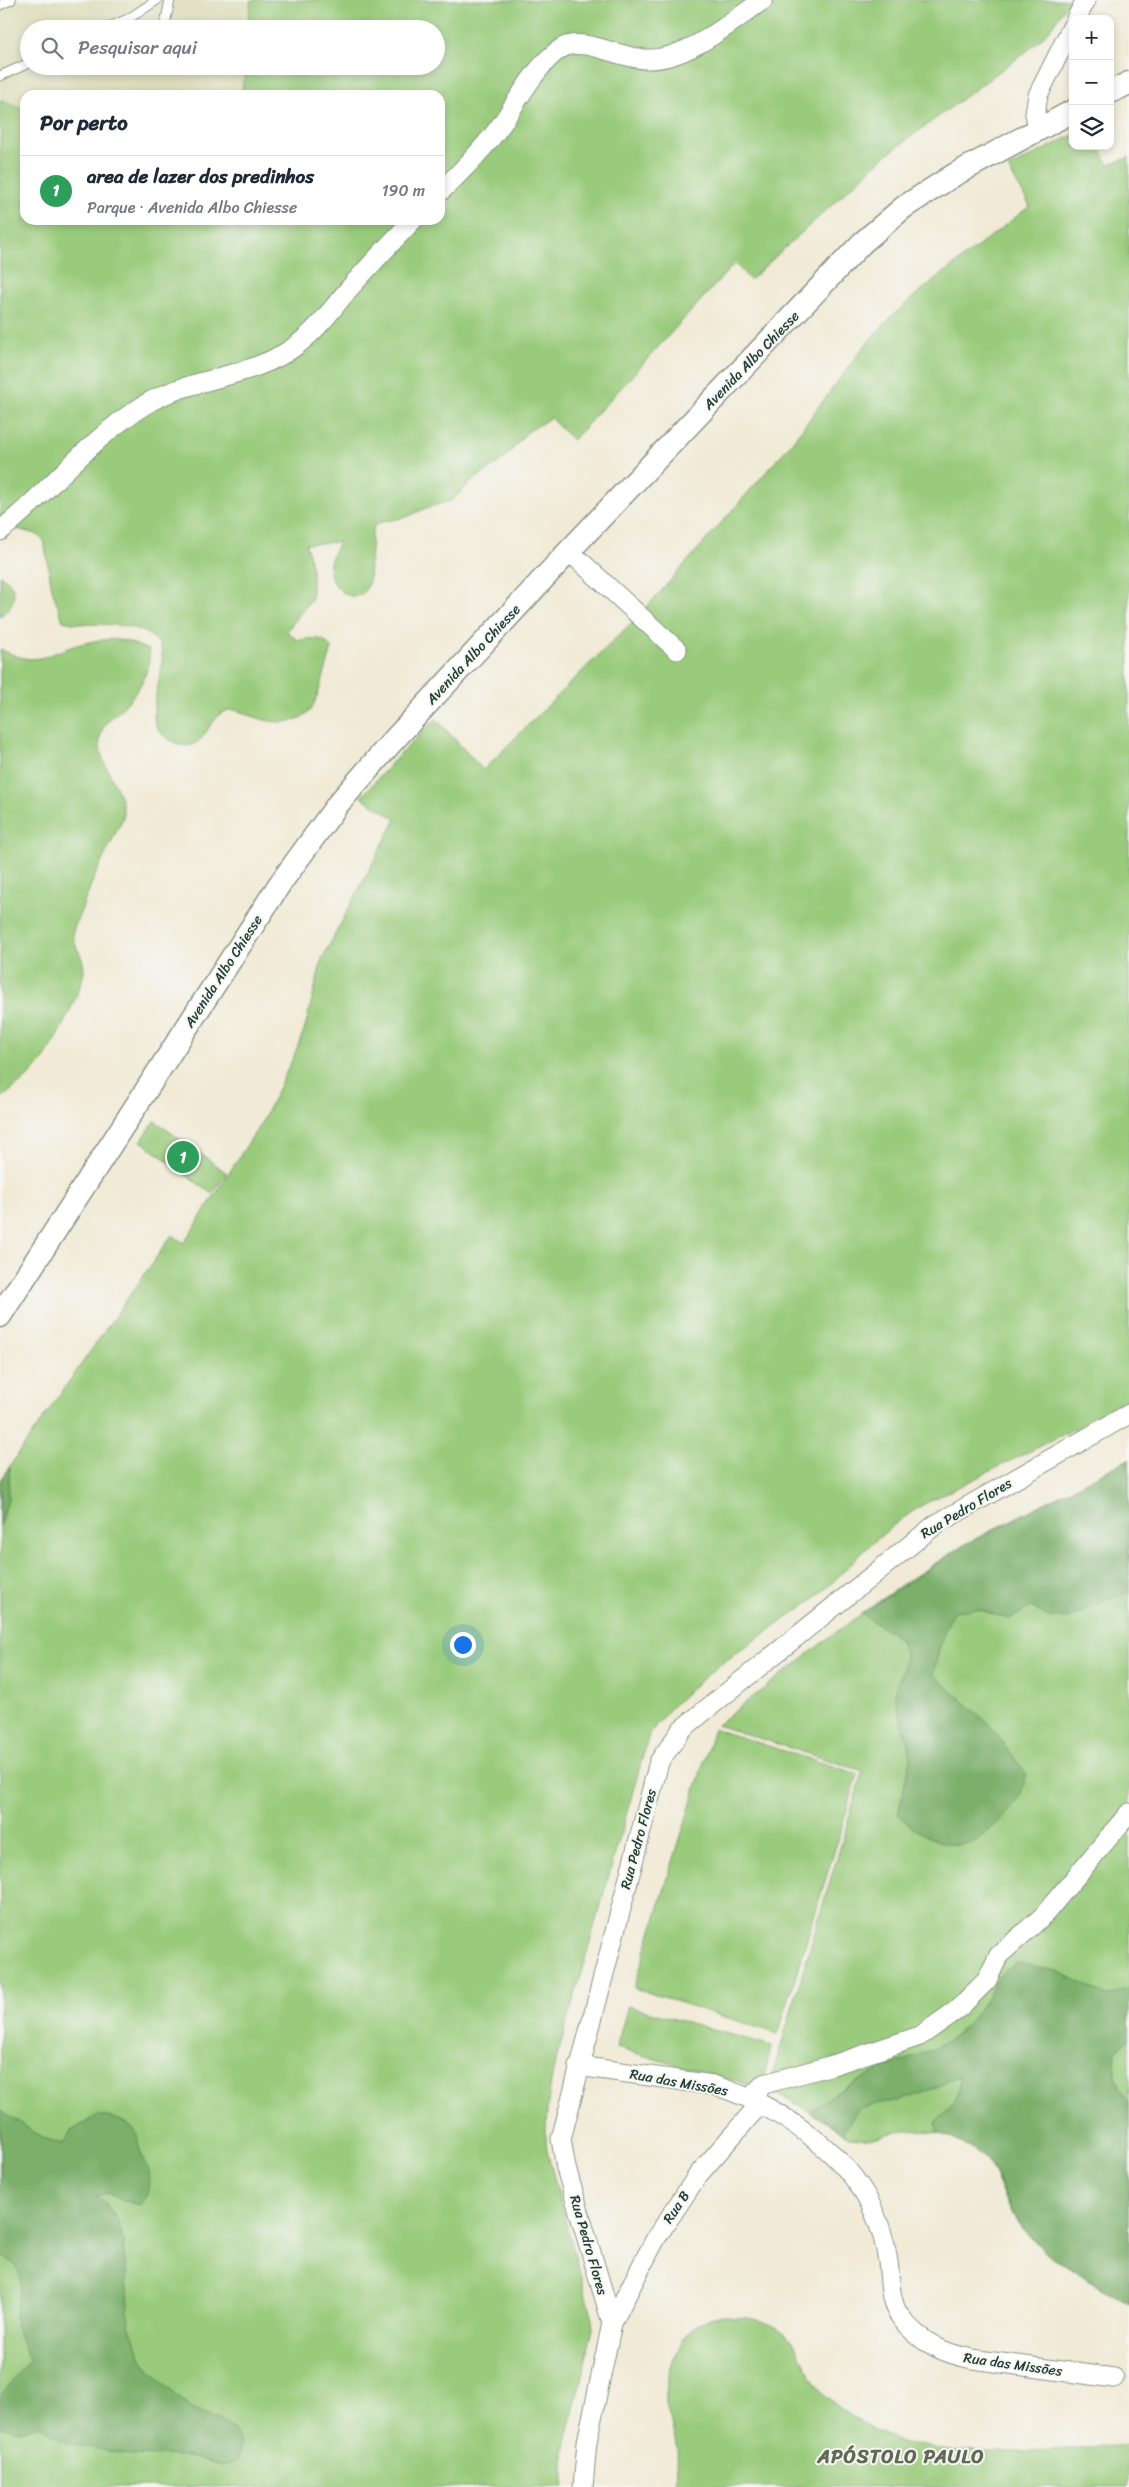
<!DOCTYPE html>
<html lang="pt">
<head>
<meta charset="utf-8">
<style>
  :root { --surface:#fff; --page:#f2f2f3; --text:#1f2937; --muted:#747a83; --line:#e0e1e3; --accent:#db2777 }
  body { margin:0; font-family:Sriracha,sans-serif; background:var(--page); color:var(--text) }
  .controls { position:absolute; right:15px; top:15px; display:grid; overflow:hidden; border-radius:10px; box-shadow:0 2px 8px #0003 }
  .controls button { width:45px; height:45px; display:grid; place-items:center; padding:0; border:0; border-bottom:1px solid var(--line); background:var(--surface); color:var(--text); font:25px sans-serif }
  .you { position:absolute; left:462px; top:1644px; width:18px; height:18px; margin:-12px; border:4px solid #fff; border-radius:50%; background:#1a73e8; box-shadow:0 0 0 8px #1a73e833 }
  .badge { display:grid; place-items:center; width:32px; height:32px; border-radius:50%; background:var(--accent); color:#fff; font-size:16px; font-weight:700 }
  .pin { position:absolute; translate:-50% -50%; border:2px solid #fff; box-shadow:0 1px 5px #0006 }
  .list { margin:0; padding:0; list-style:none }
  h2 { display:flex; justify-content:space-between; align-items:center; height:65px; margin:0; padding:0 20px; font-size:21px }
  h2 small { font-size:16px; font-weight:400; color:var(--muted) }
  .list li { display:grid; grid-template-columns:32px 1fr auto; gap:15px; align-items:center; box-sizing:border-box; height:70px; padding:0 20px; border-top:1px solid var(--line) }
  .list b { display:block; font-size:19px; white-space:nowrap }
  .list p { margin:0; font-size:16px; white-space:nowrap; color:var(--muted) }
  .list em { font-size:16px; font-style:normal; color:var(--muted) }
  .icon { flex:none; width:28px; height:28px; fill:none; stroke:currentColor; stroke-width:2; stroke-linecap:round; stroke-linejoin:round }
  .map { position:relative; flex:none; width:1129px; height:2487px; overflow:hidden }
  .search { position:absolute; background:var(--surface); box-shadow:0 2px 8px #0003; left:20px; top:20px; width:425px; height:55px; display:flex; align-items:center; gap:12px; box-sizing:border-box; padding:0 18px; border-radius:28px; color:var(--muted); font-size:19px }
  .panel { position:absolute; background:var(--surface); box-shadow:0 2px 8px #0003; left:20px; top:90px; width:425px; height:135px; border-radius:15px }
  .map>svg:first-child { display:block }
</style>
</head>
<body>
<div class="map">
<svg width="1129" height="2487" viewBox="0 0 1129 2487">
  <rect width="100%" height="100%" fill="#f6f6f2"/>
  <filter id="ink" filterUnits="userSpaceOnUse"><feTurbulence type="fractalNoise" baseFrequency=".02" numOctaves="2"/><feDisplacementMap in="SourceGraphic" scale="10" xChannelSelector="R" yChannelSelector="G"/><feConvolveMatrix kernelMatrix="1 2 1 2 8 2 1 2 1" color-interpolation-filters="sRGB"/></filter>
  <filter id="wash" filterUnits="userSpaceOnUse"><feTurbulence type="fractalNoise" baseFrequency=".0096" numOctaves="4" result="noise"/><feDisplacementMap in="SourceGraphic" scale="20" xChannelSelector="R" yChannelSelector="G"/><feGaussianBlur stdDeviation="1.12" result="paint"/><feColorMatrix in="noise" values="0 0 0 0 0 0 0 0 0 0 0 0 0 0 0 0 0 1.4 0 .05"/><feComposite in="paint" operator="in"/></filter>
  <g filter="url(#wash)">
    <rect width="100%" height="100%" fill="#f1ead6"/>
    <polygon fill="#deddbb" points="0,0 251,0 247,29 29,29 29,66 246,66 241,95 25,95 25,109 7,102 0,101"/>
    <g fill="#9acb7b" stroke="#5c8458">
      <path d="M251,0H1070L1048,32L1031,48L885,156L750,280L735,263L573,440L550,418L526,433L504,459L472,481L453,500L426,508L407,517L381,522L374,526L372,532L369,580C362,614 325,588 330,563C331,556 336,549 339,542L306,544L312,569V598L287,631L297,640C313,639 321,634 332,649C328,661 316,706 309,712C293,726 270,723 252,716C245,714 237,709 230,710C203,714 207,767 164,736C136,716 178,658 155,639C129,617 93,629 63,621L52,589L44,540L36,534L13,528L0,536V101L7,102L25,109V220H440V95H241L246,66H436V29H247Z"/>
      <path d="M1073,135V146H1099L1109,165L1129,157V1398L1076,1428L926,1503C911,1512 897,1522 883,1534C860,1553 840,1577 817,1596C762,1639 688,1677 649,1735L553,2071C548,2099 544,2124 547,2151L592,2319L593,2329L564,2451V2487H0V1480L172,1235L184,1243L263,1120L293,1058L305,1028L322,959L396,819L361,797L399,755L436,719L483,770L647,607L790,445L866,344L891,317L918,293L1030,206L1008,168Z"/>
      <path d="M0,575C19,587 18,603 0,616Z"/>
      <path d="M109,639L126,641L149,650C151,672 138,692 122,708C114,717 104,721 101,734C93,762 126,787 123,818L93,880L73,931C72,946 84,955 84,970C84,986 53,1047 43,1060C32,1075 14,1088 0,1099V649C36,667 41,657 74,646C85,642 97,641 109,639Z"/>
      <polygon points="155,1121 227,1173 212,1194 141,1141"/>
      <path d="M1129,1459V2304C1088,2279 1040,2257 1013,2215C997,2190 999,2167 973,2148C951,2133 923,2128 897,2132C882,2134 873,2141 857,2139C842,2136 830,2125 818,2117C801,2106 785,2097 768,2089L863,1771L717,1725L831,1636L901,1585L964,1545Z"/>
      <polygon points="714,1729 858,1774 778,2034 634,1988"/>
      <polygon points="628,2006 772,2046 761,2088 616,2048"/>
      <path d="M724,2316C750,2317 782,2321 796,2347C803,2361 809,2375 818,2387C832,2404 853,2418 872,2429C940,2465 1043,2449 1118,2446L1129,2443V2487H674C678,2468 679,2449 674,2430C672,2422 667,2412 666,2404C664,2376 680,2330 708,2318C713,2317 719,2317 724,2316Z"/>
    </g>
    <g fill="#7baf6b" stroke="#4d7650">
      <path d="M1129,1459V1592L1108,1599L1069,1619L1049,1617L1031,1607L1009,1619L977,1609L953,1611L943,1635L933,1674L989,1724L1027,1775C1024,1783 1021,1796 1016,1803C1010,1812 982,1839 973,1842C947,1851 916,1833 898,1814L911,1757L894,1692L904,1667L905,1654L899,1638L861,1614L964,1545Z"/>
      <polygon points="10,1467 8,1500 0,1526 0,1480"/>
      <path d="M1018,1963L1058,1971L1106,1996L1129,1988V2040C1102,2053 1118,2084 1129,2103V2304L1047,2254L1013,2215L991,2164L972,2148L937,2132L936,2123C951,2105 962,2100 959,2075C941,2086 923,2094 902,2100C889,2103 868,2102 858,2111C851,2117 847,2127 842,2133L810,2112C834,2091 863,2077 892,2065C915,2056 938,2050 957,2034C964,2028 972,2019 978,2011C992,1994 995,1971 1018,1963Z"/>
      <path d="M0,2110L43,2138L63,2144L71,2131L98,2115C111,2118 123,2119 133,2129C138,2133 138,2141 139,2147C146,2171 159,2181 140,2205L126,2201L109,2193L96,2196L109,2208L117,2220L122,2237L126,2269L129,2324L143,2361L161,2381L190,2408L222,2421L234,2430L241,2444L237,2460L222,2466L190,2457L130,2455L69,2444L39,2425L20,2431L0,2427V2397L29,2360C25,2349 19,2338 16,2327C10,2302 38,2272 0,2255Z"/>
    </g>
  </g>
  <g filter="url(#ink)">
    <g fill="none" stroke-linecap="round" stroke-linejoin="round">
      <g stroke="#889485" stroke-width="11">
        <g id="service">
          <polyline points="0,5 11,0"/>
          <polyline points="105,29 128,19 157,0"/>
          <polyline points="164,29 170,0"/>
          <polyline points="0,76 29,63"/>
        </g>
      </g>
      <g stroke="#889485" stroke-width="21">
        <g id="minor">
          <polyline points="1076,19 1086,0"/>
          <polyline points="1038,128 1035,114 1038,95 1073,25"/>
          <path d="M440,192C463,170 485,148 503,122C517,101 540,60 562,48C583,36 622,59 646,59C686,61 731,22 763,0"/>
          <path d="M0,531C50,491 91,437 146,404C193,376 252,379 297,345C317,330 332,309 348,290C369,266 391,243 413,220"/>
          <polyline points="569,551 677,650"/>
          <path d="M578,2066L713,2085C774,2103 853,2155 876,2217C881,2229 885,2243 887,2256C891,2275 888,2299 899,2315C908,2328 922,2340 936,2347C960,2360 990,2361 1017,2365C1049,2369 1082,2374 1114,2378"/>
          <polyline points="752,2100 756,2092 764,2084 833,2065 920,2036 957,2010 987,1980 999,1955 1043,1916 1129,1813"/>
          <polyline points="612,2323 656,2238 698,2175 760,2104"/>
          <polyline points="583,2487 587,2442 612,2323 566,2168 561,2139 659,1762 682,1729 935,1525 1129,1414"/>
        </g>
      </g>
      <g stroke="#889485" stroke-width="25">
        <g id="tertiary">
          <polyline points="1110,92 1129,83"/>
          <polyline points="0,1316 279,885 338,804 392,742 569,551 862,243 904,207 954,175 1073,111"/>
        </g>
      </g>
      <use href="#service" stroke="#fff" stroke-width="9"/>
      <use href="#minor" stroke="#fff" stroke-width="19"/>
      <use href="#tertiary" stroke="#fff" stroke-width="22"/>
    </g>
  </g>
  <g text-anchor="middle" stroke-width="4" stroke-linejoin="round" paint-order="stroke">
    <g font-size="14" fill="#1f3d34" stroke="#f6f6f2">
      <text transform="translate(751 360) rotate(-46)" y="5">Avenida Albo Chiesse</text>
      <text transform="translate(473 654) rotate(-47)" y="5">Avenida Albo Chiesse</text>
      <text transform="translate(223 971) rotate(-57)" y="5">Avenida Albo Chiesse</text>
      <text transform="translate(966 1508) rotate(-31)" y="5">Rua Pedro Flores</text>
      <text transform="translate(638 1839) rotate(-75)" y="5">Rua Pedro Flores</text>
      <text transform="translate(679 2082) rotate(10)" y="5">Rua das Missões</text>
      <text transform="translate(676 2207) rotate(-56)" y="5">Rua B</text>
      <text transform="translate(589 2245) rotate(74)" y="5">Rua Pedro Flores</text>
      <text transform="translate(1013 2364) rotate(8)" y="5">Rua das Missões</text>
    </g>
    <g font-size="19" font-weight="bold" letter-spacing="1" fill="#626954" stroke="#f6f6f2">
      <text x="901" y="2463">APÓSTOLO PAULO</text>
    </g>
  </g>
</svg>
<div class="controls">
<button>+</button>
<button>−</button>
<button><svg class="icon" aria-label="layers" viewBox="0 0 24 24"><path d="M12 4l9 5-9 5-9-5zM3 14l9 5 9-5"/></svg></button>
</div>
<div class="you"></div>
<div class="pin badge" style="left:183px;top:1157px;background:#2e9e5b">1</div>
<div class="search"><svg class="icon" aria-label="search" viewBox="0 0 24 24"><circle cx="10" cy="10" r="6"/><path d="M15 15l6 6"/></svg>Pesquisar aqui</div>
<section class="panel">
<h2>Por perto<small></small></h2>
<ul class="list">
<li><span class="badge" style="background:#2e9e5b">1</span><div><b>area de lazer dos predinhos</b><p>Parque · Avenida Albo Chiesse</p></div><em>190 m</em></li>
</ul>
</section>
</div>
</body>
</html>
